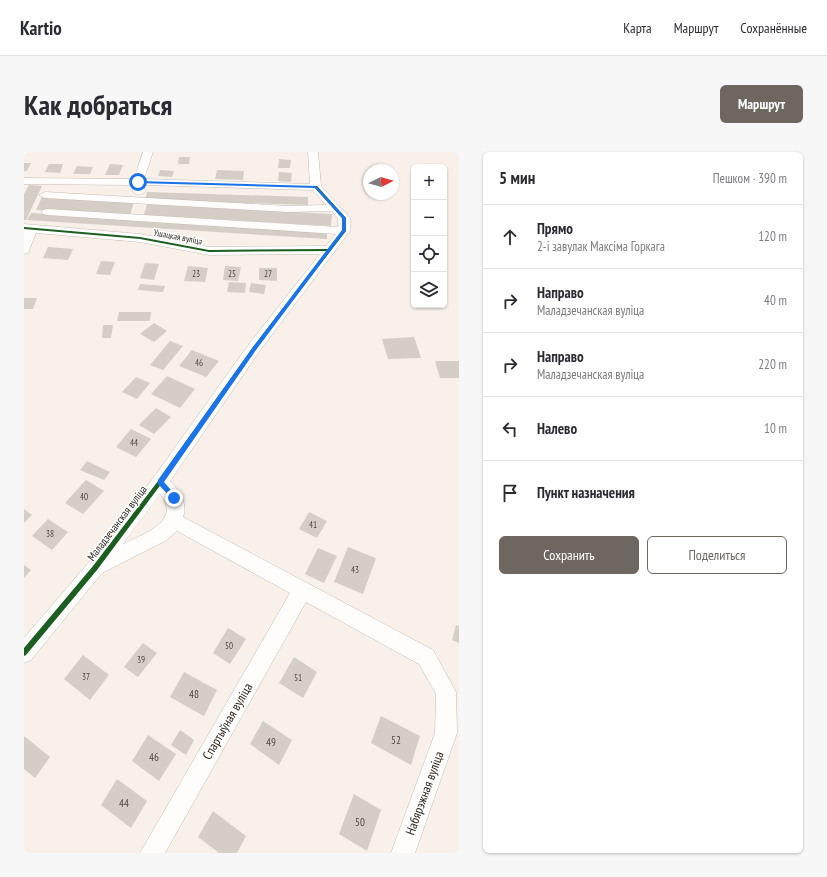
<!DOCTYPE html>
<html lang="ru">
<head>
<meta charset="utf-8">
<style>
  :root { --surface:#fff; --page:#f7f7f7; --text:#2b2b33; --muted:#7c7c81; --line:#e1e1e2; --accent:#6e6760 }
  body { margin:0; font-family:"PT Sans Narrow",sans-serif; background:var(--page); color:var(--text) }
  .controls { position:absolute; right:12px; top:12px; display:grid; overflow:hidden; border-radius:6px; box-shadow:0 1px 3px #0004 }
  .controls button { width:36px; height:36px; display:grid; place-items:center; padding:0; border:0; border-bottom:1px solid var(--line); background:var(--surface); color:var(--text); font:20px sans-serif }
  .compass { position:absolute; left:339px; top:12px; width:36px; height:36px; border-radius:50%; background:var(--surface); box-shadow:0 1px 3px #0004; rotate:85deg }
  .stop { position:absolute; width:12px; height:12px; margin:-9px; border:3px solid #1a73e8; border-radius:50%; background:#fff }
  .stop.end { background:#1a73e8; border-color:#fff; box-shadow:0 1px 4px #0008 }
  .list { margin:0; padding:0; list-style:none }
  h2 { display:flex; justify-content:space-between; align-items:center; height:52px; margin:0; padding:0 16px; font-size:17px }
  h2 small { font-size:13px; font-weight:400; color:var(--muted) }
  .list li { display:grid; grid-template-columns:26px 1fr auto; gap:12px; align-items:center; box-sizing:border-box; height:64px; padding:0 16px; border-top:1px solid var(--line) }
  .list b { display:block; font-size:15px; white-space:nowrap }
  .list p { margin:0; font-size:13px; white-space:nowrap; color:var(--muted) }
  .list em { font-size:13px; font-style:normal; color:var(--muted) }
  .actions { display:flex; gap:8px; padding:12px 16px }
  .actions a { flex:1; padding:9px 0; border:1px solid var(--accent); border-radius:6px; text-align:center; font-size:14px; color:var(--accent) }
  .actions .main { background:var(--accent); color:#fff }
  .icon { flex:none; width:22px; height:22px; fill:none; stroke:currentColor; stroke-width:2; stroke-linecap:round; stroke-linejoin:round }
  .map { position:relative; flex:none; width:435px; height:701px; overflow:hidden; border-radius:6px }
  header { display:flex; align-items:center; gap:24px; box-sizing:border-box; height:56px; padding:0 20px; background:var(--surface); border-bottom:1px solid var(--line) }
  header strong { font-size:19px }
  nav { display:flex; gap:22px; margin-inline-start:auto; font-size:14px }
  .intro { display:flex; align-items:center; justify-content:space-between; box-sizing:border-box; height:96px; padding:0 24px }
  h1 { margin:0; font-size:28px }
  .button { padding:10px 18px; border-radius:6px; background:var(--accent); color:#fff; font-size:14px; font-weight:700 }
  main { display:flex; gap:24px; padding:0 24px }
  aside { flex:1; background:var(--surface); border-radius:6px; box-shadow:0 1px 3px #0004 }
  .map>svg:first-child { display:block }
</style>
</head>
<body>
<header>
<strong>Kartio</strong>
<nav><a>Карта</a><a>Маршрут</a><a>Сохранённые</a></nav>
</header>
<div class="intro"><h1>Как добраться</h1><a class="button">Маршрут</a></div>
<main>
<div class="map">
<svg width="435" height="701" viewBox="0 0 435 701">
  <rect width="100%" height="100%" fill="#f8f0e9"/>
  <g fill="#d4cec7">
    <polygon points="155,5 166,5 165,12 154,12"/>
    <polygon points="255,7 267,8 266,16 254,16"/>
    <polygon points="0,11 7,11 3,19 0,19"/>
    <polygon points="25,12 39,12 36,21 21,20"/>
    <polygon points="86,12 99,13 95,23 81,23"/>
    <polygon points="53,14 69,15 66,22 49,22"/>
    <polygon points="136,18 150,19 148,25 134,24"/>
    <polygon points="193,18 220,19 219,28 191,27"/>
    <polygon points="255,20 268,21 267,30 254,29"/>
    <polygon points="5,33 18,34 2,68 0,68 0,42"/>
    <polygon points="123,40 284,45 284,53 121,48"/>
    <polygon points="18,45 110,50 106,63 12,58"/>
    <polygon points="123,52 308,62 307,74 120,63"/>
    <polygon points="7,61 303,80 303,87 3,68"/>
    <polygon points="24,95 49,97 44,108 19,106"/>
    <polygon points="77,109 91,110 86,123 72,122"/>
    <polygon points="121,111 135,112 130,128 116,126"/>
    <polygon points="164,114 184,116 181,130 160,129"/>
    <polygon points="201,114 217,115 214,129 199,128"/>
    <polygon points="235,116 253,116 253,129 235,128"/>
    <polygon points="205,130 222,131 221,141 203,140"/>
    <polygon points="227,131 242,133 240,142 225,140"/>
    <polygon points="116,132 141,134 139,140 114,138"/>
    <polygon points="0,146 13,146 9,157 0,157"/>
    <polygon points="95,160 127,160 126,169 93,169"/>
    <polygon points="130,171 143,179 130,190 116,182"/>
    <polygon points="79,173 89,173 87,186 78,186"/>
    <polygon points="390,185 397,206 364,207 358,187"/>
    <polygon points="146,189 159,194 139,218 126,213"/>
    <polygon points="168,198 195,209 182,225 155,214"/>
    <polygon points="411,209 435,209 435,226 416,226"/>
    <polygon points="143,224 171,237 156,256 127,242"/>
    <polygon points="112,225 126,231 113,247 98,240"/>
    <polygon points="132,256 147,265 130,282 115,273"/>
    <polygon points="107,277 127,287 112,305 92,295"/>
    <polygon points="63,309 86,320 80,328 56,318"/>
    <polygon points="62,328 80,339 59,362 41,351"/>
    <polygon points="0,357 8,363 0,371"/>
    <polygon points="285,360 303,369 293,386 275,377"/>
    <polygon points="24,367 44,380 28,398 8,384"/>
    <polygon points="324,395 352,406 339,442 310,430"/>
    <polygon points="294,396 313,404 300,431 281,422"/>
    <polygon points="0,413 7,418 0,426"/>
    <polygon points="432,473 435,474 435,491 428,488"/>
    <polygon points="204,476 222,487 206,512 189,501"/>
    <polygon points="119,491 133,501 114,525 100,515"/>
    <polygon points="59,503 85,523 66,548 40,527"/>
    <polygon points="270,505 293,520 279,546 255,531"/>
    <polygon points="160,520 193,538 180,564 146,545"/>
    <polygon points="357,564 396,584 387,613 347,591"/>
    <polygon points="239,569 268,588 255,613 226,592"/>
    <polygon points="156,578 170,588 162,603 147,593"/>
    <polygon points="124,583 152,602 135,629 108,609"/>
    <polygon points="0,584 26,605 11,626 0,617"/>
    <polygon points="93,627 123,649 107,676 77,653"/>
    <polygon points="330,642 357,658 343,699 315,682"/>
    <polygon points="189,659 222,684 213,701 195,701 174,685"/>
  </g>
  <g fill="none" stroke-linecap="round" stroke-linejoin="round">
    <g stroke="#c5beb8" stroke-width="1">
      <path id="minor" d="M119,0H129L120,27L286,32L284,0H294L297,34L326,66V79L235,200L146,329C155,339 164,350 159,365L409,498L432,540L433,581L391,701H367L411,581L412,542L395,512L282,450L141,701H116L266,441L153,379L141,389L78,421L7,508L0,511V486L65,410L130,325L225,192L296,102L185,103L116,90L12,81L4,101L0,102V72L116,82L185,95L302,94L312,82L23,63L19,62L17,60L19,58L23,57L314,75V67L308,59L264,60L21,46L15,43L21,40L264,54L302,53L289,38L120,33L121,40L115,43L109,40V33L0,32V26L110,27ZM136,342C159,369 118,383 99,392Z"/>
    </g>
    <use href="#minor" fill="#fefdfc" fill-rule="evenodd"/>
    <g stroke="#fff" stroke-width="3">
      <polygon id="cycleway" points="291,34 293,34 322,66 322,79 231,197 138,331 73,418 2,503 0,504 0,496 69,414 134,329 229,195 303,99 185,100 116,87 0,77 0,75 116,85 185,98 304,97 318,79 318,66 291,36"/>
    </g>
    <use href="#cycleway" fill="#1b5e20" fill-rule="evenodd"/>
  </g>
  <polygon fill="#1a73e8" points="114,29 292,34 322,66 322,78 232,198 140,330 152,344 153,346 150,349 134,332 134,328 229,195 318,78 318,66 291,36 112,31"/>
  <g text-anchor="middle" stroke-width="3" stroke-linejoin="round" paint-order="stroke">
    <g font-size="9" fill="#241d17" stroke="#fff">
      <text transform="translate(154 85) rotate(11)" y="3">Ушацкая вуліца</text>
    </g>
    <g font-size="9" fill="#504943">
      <text x="172" y="125">23</text>
      <text x="208" y="125">25</text>
      <text x="244" y="125">27</text>
      <text x="175" y="214">46</text>
      <text x="110" y="294">44</text>
      <text x="60" y="348">40</text>
      <text x="289" y="376">41</text>
      <text x="26" y="385">38</text>
      <text x="331" y="421">43</text>
      <text x="205" y="497">50</text>
      <text x="117" y="511">39</text>
      <text x="62" y="528">37</text>
      <text x="274" y="529">51</text>
    </g>
    <g font-size="11" fill="#241d17" stroke="#fff">
      <text transform="translate(93 371) rotate(-53)" y="4">Маладзечанская вуліца</text>
    </g>
    <g font-size="11" fill="#504943">
      <text x="170" y="546">48</text>
      <text x="372" y="592">52</text>
      <text x="247" y="594">49</text>
      <text x="130" y="609">46</text>
      <text x="100" y="655">44</text>
      <text x="336" y="674">50</text>
    </g>
    <g font-size="13" fill="#241d17" stroke="#fff">
      <text transform="translate(203 569) rotate(-60)" y="5">Спартыўная вуліца</text>
      <text transform="translate(400 641) rotate(-70)" y="5">Набярэжная вуліца</text>
    </g>
  </g>
</svg>
<div class="controls">
<button>+</button>
<button>−</button>
<button><svg class="icon" aria-label="locate" viewBox="0 0 24 24"><circle cx="12" cy="12" r="6"/><path d="M12 2v4M12 18v4M2 12h4M18 12h4"/></svg></button>
<button><svg class="icon" aria-label="layers" viewBox="0 0 24 24"><path d="M12 4l9 5-9 5-9-5zM3 14l9 5 9-5"/></svg></button>
</div>
<svg class="compass" viewBox="-18 -18 36 36"><path d="M0-13l5 13h-10z" fill="#e53935"/><path d="M0 13l5-13h-10z" fill="#7c7c81"/></svg>
<div class="stop" style="left:114px;top:30px"></div>
<div class="stop end" style="left:150px;top:346px"></div>
</div>
<aside>
<h2>5 мин<small>Пешком · 390 m</small></h2>
<ul class="list">
<li><svg class="icon" aria-label="ahead" viewBox="0 0 24 24"><path d="M12 20V5M6 11l6-6 6 6"/></svg><div><b>Прямо</b><p>2-і завулак Максіма Горкага</p></div><em>120 m</em></li>
<li><svg class="icon" aria-label="right" viewBox="0 0 24 24"><path d="M7 20v-9h11M14 6l5 5-5 5"/></svg><div><b>Направо</b><p>Маладзечанская вуліца</p></div><em>40 m</em></li>
<li><svg class="icon" aria-label="right" viewBox="0 0 24 24"><path d="M7 20v-9h11M14 6l5 5-5 5"/></svg><div><b>Направо</b><p>Маладзечанская вуліца</p></div><em>220 m</em></li>
<li><svg class="icon" aria-label="left" viewBox="0 0 24 24"><path d="M17 20v-9H6M10 6l-5 5 5 5"/></svg><div><b>Налево</b></div><em>10 m</em></li>
<li><svg class="icon" aria-label="arrive" viewBox="0 0 24 24"><path d="M6 21V4h12l-3 4 3 4H6"/></svg><div><b>Пункт назначения</b></div></li>
</ul>
<div class="actions"><a class="main">Сохранить</a><a>Поделиться</a></div>
</aside>
</main>
</body>
</html>
